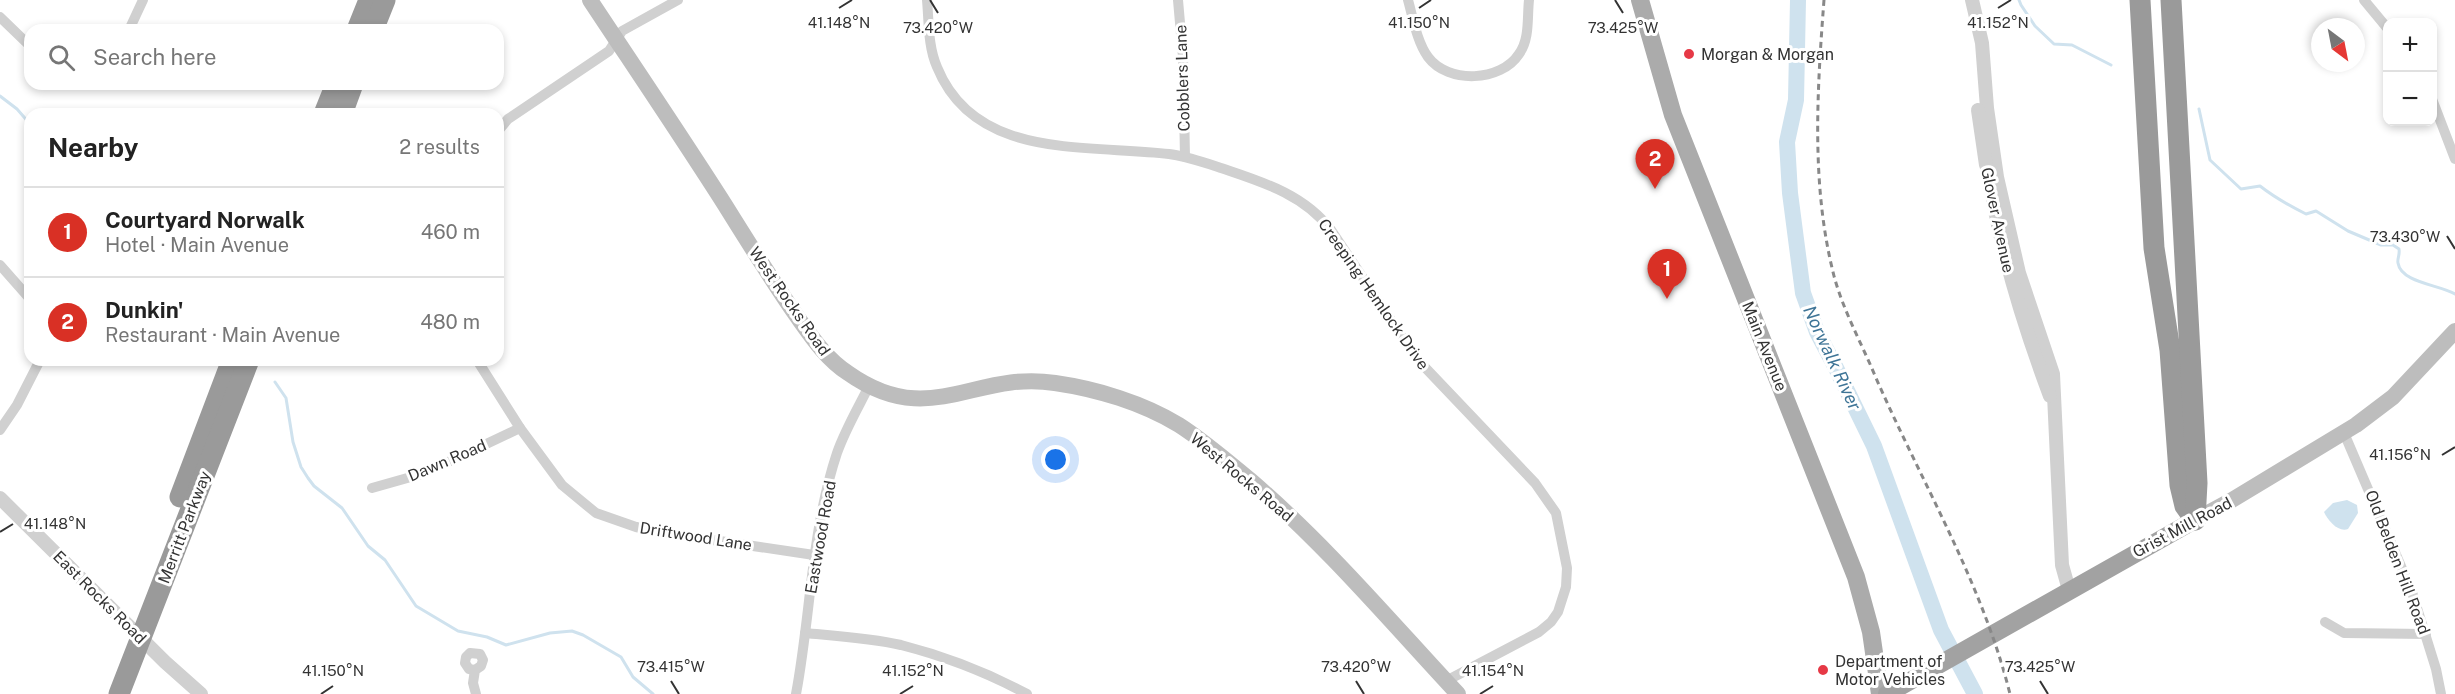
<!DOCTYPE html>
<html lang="en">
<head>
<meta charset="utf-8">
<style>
  :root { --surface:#fff; --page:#f2f2f2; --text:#222; --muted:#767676; --line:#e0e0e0; --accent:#d93025 }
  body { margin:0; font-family:"Public Sans",sans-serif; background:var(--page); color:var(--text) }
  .controls { position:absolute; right:18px; top:18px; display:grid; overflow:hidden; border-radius:12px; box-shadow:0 3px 9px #0003 }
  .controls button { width:54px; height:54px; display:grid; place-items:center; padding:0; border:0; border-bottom:2px solid var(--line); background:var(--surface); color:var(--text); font:30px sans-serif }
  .compass { position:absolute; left:2311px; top:18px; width:54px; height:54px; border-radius:50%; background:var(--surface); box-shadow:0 3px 9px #0003; rotate:148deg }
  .you { position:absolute; left:1056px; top:460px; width:21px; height:21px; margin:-15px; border:4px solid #fff; border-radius:50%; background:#1a73e8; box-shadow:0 0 0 9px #1a73e833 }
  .badge { display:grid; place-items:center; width:39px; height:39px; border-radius:50%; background:var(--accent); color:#fff; font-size:20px; font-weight:700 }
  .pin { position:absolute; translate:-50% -50px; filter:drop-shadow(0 2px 3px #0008) }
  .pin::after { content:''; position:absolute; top:32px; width:21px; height:18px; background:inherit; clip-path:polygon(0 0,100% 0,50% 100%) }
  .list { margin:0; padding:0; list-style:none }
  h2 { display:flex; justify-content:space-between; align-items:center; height:78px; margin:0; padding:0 24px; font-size:26px }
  h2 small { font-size:20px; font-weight:400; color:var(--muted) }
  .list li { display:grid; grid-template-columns:39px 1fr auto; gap:18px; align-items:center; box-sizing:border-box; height:90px; padding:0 24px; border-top:2px solid var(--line) }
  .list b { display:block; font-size:22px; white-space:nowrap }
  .list p { margin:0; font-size:20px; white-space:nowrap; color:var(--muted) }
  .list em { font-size:20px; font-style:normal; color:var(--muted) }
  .icon { flex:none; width:33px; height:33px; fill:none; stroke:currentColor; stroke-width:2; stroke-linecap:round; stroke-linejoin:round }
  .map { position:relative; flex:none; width:2455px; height:694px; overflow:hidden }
  .search { position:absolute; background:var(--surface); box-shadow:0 3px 9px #0003; left:24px; top:24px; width:480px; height:66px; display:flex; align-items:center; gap:15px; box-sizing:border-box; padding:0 21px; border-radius:18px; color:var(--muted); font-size:22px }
  .panel { position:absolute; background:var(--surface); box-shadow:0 3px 9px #0003; left:24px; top:108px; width:480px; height:258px; border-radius:18px }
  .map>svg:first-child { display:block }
</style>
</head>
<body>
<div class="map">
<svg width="2455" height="694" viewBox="0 0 2455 694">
  <rect width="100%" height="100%" fill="#fff"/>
  <path fill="#cfe2ee" d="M2347,500L2357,505L2358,513L2348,529C2339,533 2328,521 2324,512L2333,503Z"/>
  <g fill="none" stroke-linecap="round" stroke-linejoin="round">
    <g stroke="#cfe2ee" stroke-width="3">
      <polyline points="2019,0 2021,5 2035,26 2054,44 2072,45 2111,65"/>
      <polyline points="0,96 17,109 30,124"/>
      <path d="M2199,109L2210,160L2241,189L2260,186C2274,197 2290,206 2306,214L2316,211L2348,231L2381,245H2393L2399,249C2400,255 2397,259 2398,263C2401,283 2441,285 2455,294"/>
      <polyline points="275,382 286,398 293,442 301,467 308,478 314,486 342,508 368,546 385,560 416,606 458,631 487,637 506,645 550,633 572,631 583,635 621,657 633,677 653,694"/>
    </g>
    <polyline stroke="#cfe2ee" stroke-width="16" points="1798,0 1796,100 1787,142 1790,193 1803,293 1817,332 1836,368 1874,446 1941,630 1975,694"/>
    <g stroke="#d0d0d0" stroke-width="10">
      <path d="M927,0C929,22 928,47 937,67C975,161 1088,144 1169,154C1186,156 1202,162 1218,167C1259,181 1303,193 1331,230L1417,359L1535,483L1556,513L1567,568L1566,587L1558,612L1551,622L1539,632L1446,681"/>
      <polyline points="1178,0 1183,57 1185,157"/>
      <path d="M1408,0C1413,18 1417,42 1428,57C1448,84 1501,82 1519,54C1530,39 1527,18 1529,0"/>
      <polyline points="2364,0 2388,29"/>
      <polyline points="0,17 30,46"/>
      <polyline points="129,30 143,0"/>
      <polyline points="2432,99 2455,159"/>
      <polyline points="498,131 508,119 609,51 622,31 678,0"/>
      <polyline points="0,265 30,299"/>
      <polyline points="477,360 520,428 562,485 596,513 636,527 659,532 814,555"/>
      <polyline points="0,430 17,405 40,360"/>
      <polyline points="2344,433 2412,592 2436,669 2441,694"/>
      <polyline points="372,488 425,473 520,428"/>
      <polyline points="2325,622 2344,633 2426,634"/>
      <path d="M805,633C837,636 870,638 901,645C944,656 988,673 1027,694"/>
      <polyline points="475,670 469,669 465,663 466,657 470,653 480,654 483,660 481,666 475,670 473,683 476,694"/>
      <path d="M796,694C811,614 811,531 837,453C845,430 858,408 869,386"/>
    </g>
    <g stroke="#d0d0d0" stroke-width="14">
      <polyline points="1972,0 1982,43 1987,108 1997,177 2019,273 2053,374 2062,565 2069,590"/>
      <polyline points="1978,110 1986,165"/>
      <path d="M1993,201C2006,268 2026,332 2050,396"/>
      <polyline points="0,498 165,662 201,694"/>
    </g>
    <g stroke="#bdbdbd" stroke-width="16">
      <path d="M590,0C635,68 681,136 725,205C748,242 771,279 796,315C811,336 826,359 848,373C930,431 974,370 1055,383C1097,389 1143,403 1179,425C1204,441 1227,461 1250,480C1326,545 1390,621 1458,694"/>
      <polyline points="2195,520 2232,500 2356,425 2393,397 2455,331"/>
    </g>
    <polyline stroke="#ababab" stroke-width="18" points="1640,0 1673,115 1856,577 1871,632 1880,694"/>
    <polyline stroke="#a2a2a2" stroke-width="18" points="1887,694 2195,520"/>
    <g stroke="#9a9a9a" stroke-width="21">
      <polyline points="2140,0 2154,248 2170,350 2180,485 2185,506 2195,520"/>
      <polyline points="2171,0 2197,483 2195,520"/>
      <polyline points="357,30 369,0"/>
      <polyline points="373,30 385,0"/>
      <polyline points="324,114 336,84"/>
      <polyline points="342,114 353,84"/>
      <polyline points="180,497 232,360"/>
      <polyline points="119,694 249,360"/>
    </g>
    <path stroke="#888" stroke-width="3" stroke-dasharray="6 4.5" stroke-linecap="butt" d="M1824,0C1817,92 1811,186 1834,276C1842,306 1857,335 1870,364C1916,473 1981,578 2010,694"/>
  </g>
  <path fill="none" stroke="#333" stroke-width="2" d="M930,0L938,13M1615,0L1623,13M839,8L852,0M1419,8L1431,0M1998,8L2011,0M2447,236L2455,249M2442,455L2455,447M0,532L13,524M671,681L679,694M1356,681L1364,694M2040,681L2048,694M321,694L333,686M900,694L913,686M1480,694L1493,686"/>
  <g fill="#e63946" stroke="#fff" stroke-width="2">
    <circle cx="1689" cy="54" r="6"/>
    <circle cx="1823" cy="670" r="6"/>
  </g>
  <g text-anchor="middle" stroke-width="6" stroke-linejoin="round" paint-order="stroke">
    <g font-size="16" fill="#333" stroke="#fff" text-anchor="start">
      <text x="1701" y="60">Morgan &amp; Morgan</text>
      <text x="1835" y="667">Department of<tspan x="1835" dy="18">Motor Vehicles</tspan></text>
    </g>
    <g font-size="16" fill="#333" stroke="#fff">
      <text transform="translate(1182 78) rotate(-92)" y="6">Cobblers Lane</text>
      <text transform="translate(1998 220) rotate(78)" y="6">Glover Avenue</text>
      <text transform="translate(1374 294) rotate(55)" y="6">Creeping Hemlock Drive</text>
      <text transform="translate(790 301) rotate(55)" y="6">West Rocks Road</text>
      <text transform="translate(1765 346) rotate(68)" y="6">Main Avenue</text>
      <text transform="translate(447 460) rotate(-23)" y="6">Dawn Road</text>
      <text transform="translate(1242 477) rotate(40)" y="6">West Rocks Road</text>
      <text transform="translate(184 527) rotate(-69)" y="6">Merritt Parkway</text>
      <text transform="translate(2182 527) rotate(-28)" y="6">Grist Mill Road</text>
      <text transform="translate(696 536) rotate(9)" y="6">Driftwood Lane</text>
      <text transform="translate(820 537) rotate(-80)" y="6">Eastwood Road</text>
      <text transform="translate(2398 562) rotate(69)" y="6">Old Belden Hill Road</text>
      <text transform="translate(100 597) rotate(45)" y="6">East Rocks Road</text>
    </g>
    <g font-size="18" font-style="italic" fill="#3f7597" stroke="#fff">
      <text transform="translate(1832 358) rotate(65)" y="6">Norwalk River</text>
    </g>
  </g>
  <g font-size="15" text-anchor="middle" fill="#333" stroke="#fff" stroke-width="6" stroke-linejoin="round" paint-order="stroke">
    <text x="839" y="28">41.148°N</text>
    <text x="1419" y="28">41.150°N</text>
    <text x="1998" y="28">41.152°N</text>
    <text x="938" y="33">73.420°W</text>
    <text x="1623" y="33">73.425°W</text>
    <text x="2405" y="242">73.430°W</text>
    <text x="2400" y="460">41.156°N</text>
    <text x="55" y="529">41.148°N</text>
    <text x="671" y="672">73.415°W</text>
    <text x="1356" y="672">73.420°W</text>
    <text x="2040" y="672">73.425°W</text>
    <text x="333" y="676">41.150°N</text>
    <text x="913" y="676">41.152°N</text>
    <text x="1493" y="676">41.154°N</text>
  </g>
</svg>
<div class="controls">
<button>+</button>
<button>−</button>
</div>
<svg class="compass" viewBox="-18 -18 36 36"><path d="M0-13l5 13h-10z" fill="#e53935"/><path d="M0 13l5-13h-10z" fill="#767676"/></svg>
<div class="you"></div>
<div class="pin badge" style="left:1667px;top:299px">1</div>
<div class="pin badge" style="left:1655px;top:189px">2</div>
<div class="search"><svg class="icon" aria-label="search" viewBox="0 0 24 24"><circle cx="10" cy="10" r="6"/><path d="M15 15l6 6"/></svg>Search here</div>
<section class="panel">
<h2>Nearby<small>2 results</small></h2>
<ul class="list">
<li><span class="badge">1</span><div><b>Courtyard Norwalk</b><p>Hotel · Main Avenue</p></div><em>460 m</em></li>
<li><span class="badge">2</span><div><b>Dunkin'</b><p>Restaurant · Main Avenue</p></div><em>480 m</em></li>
</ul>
</section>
</div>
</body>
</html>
